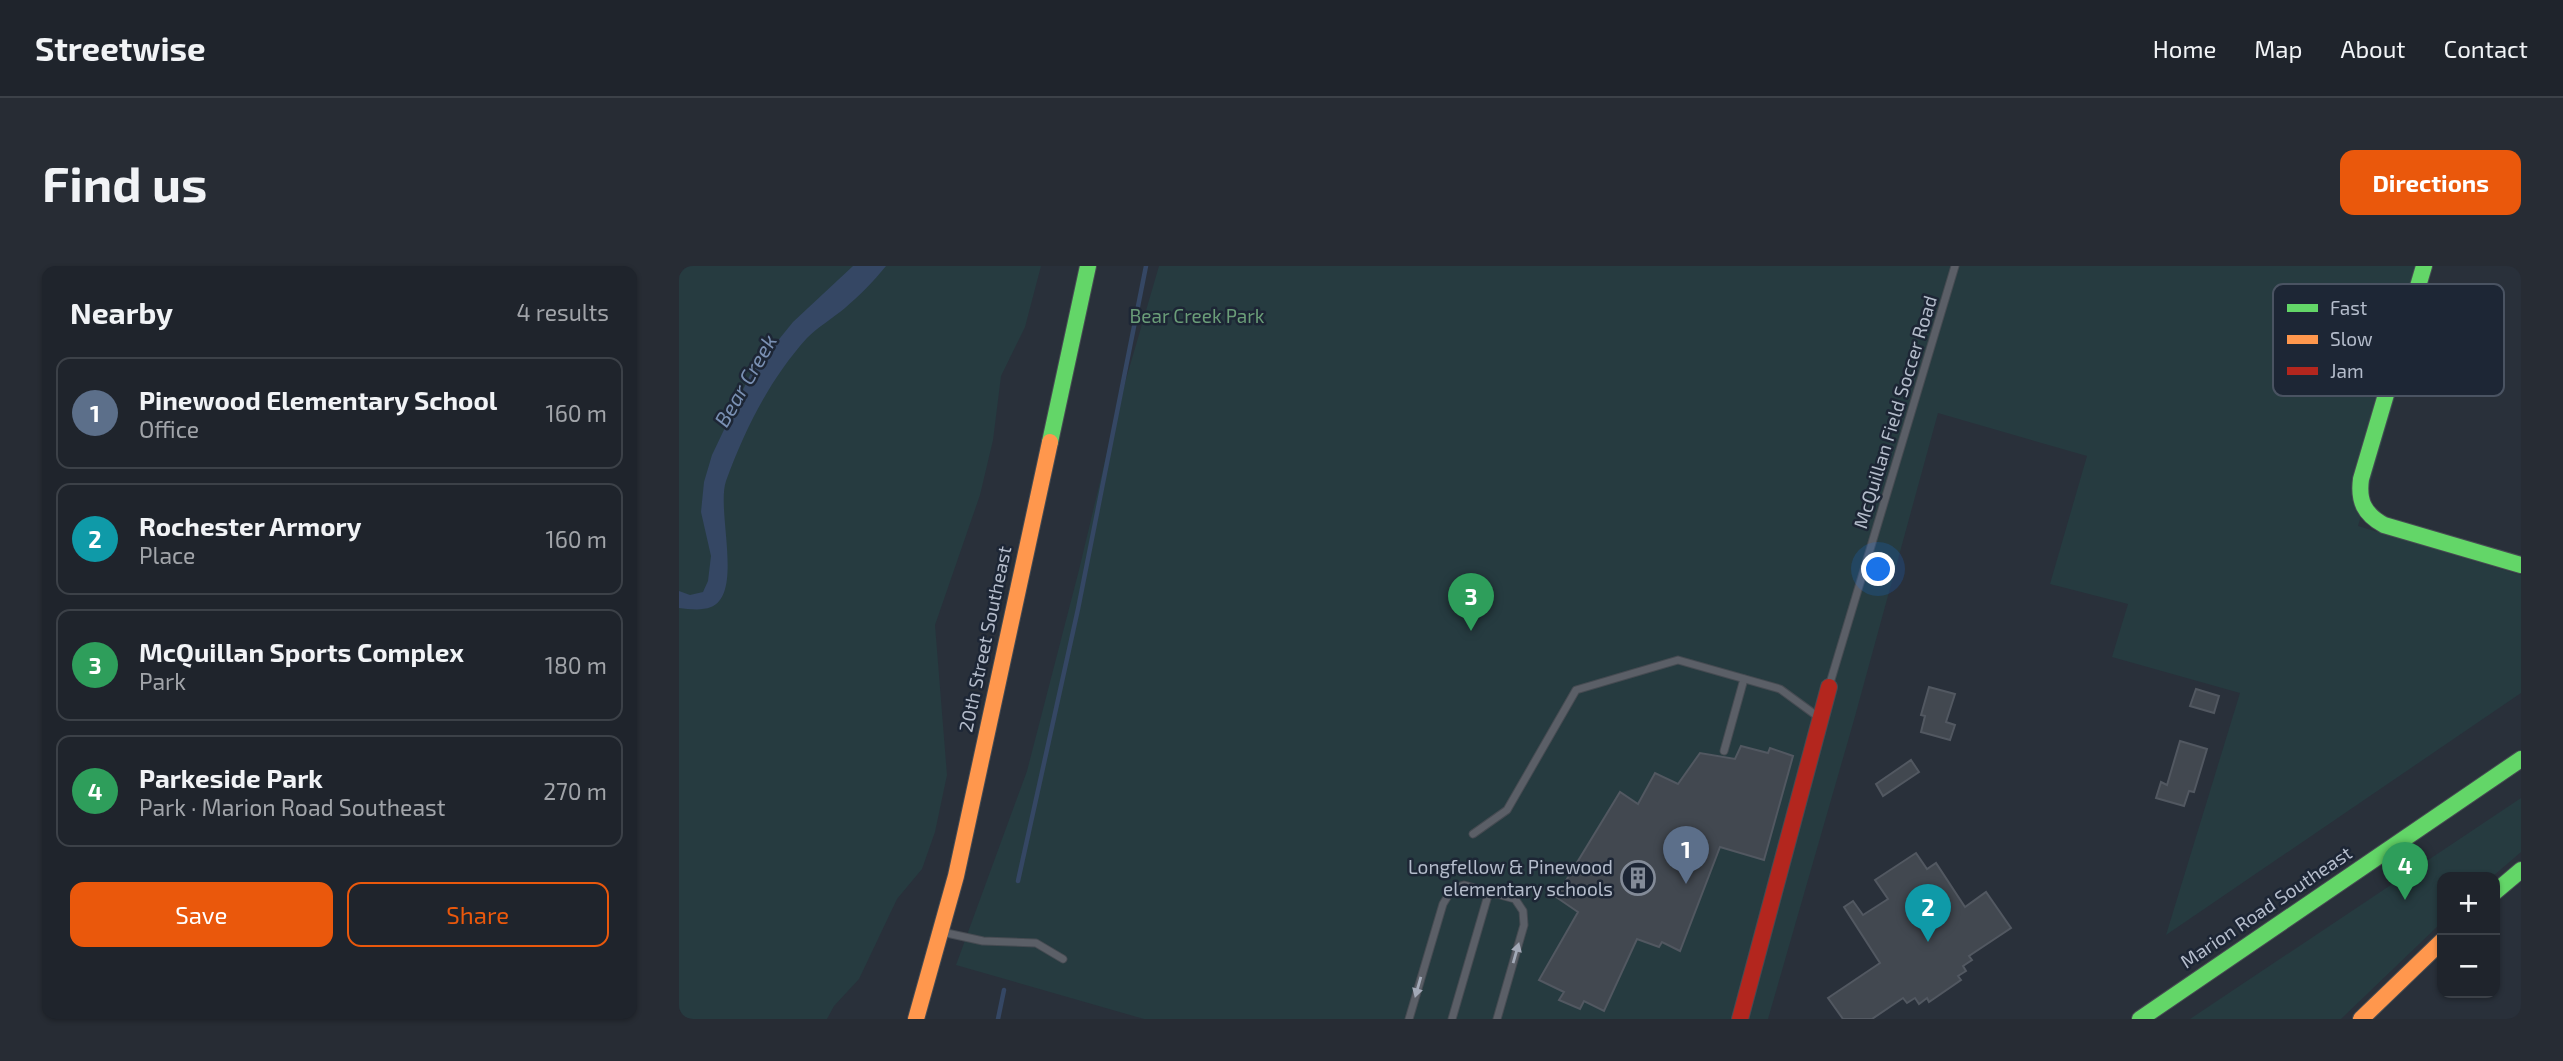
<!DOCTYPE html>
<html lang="en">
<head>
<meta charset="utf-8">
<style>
  :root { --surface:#1f242c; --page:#272c34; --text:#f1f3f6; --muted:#a1a4a9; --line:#3c4148; --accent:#ea580c }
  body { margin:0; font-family:"Exo 2",sans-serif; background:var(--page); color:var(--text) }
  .controls { position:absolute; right:21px; bottom:21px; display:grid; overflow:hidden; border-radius:14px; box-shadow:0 2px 5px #0004 }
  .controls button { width:63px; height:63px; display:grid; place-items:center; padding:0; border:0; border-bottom:2px solid var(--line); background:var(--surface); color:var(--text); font:35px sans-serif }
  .you { position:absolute; left:1200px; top:304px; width:24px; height:24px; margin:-18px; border:5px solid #fff; border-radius:50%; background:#1a73e8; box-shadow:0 0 0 10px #1a73e833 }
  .badge { display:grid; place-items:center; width:46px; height:46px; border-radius:50%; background:var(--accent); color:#fff; font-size:23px; font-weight:700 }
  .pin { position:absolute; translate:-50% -58px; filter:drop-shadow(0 2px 4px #0008) }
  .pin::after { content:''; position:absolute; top:37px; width:24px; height:21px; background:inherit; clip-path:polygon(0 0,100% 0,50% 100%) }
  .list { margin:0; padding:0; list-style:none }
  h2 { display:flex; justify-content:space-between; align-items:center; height:91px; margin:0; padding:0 28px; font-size:30px }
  h2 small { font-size:23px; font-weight:400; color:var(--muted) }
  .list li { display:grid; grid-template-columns:46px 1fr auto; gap:21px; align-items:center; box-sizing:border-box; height:112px; margin:0 14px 14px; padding:0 14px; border:2px solid var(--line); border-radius:14px }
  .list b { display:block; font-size:26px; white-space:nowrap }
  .list p { margin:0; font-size:23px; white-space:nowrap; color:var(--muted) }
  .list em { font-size:23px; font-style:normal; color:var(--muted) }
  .actions { display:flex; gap:14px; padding:21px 28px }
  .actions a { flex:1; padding:16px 0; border:2px solid var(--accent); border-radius:14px; text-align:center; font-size:24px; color:var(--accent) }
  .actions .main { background:var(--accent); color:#fff }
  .map { position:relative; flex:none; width:1842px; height:753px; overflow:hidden; border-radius:14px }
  header { display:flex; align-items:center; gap:42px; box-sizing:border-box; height:98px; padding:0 35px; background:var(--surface); border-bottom:2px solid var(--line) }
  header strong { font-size:33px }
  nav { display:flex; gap:38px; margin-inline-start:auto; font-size:24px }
  .intro { display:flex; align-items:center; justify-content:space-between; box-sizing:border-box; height:168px; padding:0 42px }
  h1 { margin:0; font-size:49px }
  .button { padding:18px 32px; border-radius:14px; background:var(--accent); color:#fff; font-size:24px; font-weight:700 }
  main { display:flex; gap:42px; padding:0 42px }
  aside { flex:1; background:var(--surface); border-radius:14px; box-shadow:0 2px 5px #0004 }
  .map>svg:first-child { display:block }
</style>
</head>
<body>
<header>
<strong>Streetwise</strong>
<nav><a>Home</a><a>Map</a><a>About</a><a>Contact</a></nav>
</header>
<div class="intro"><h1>Find us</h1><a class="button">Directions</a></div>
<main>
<aside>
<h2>Nearby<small>4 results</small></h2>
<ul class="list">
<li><span class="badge" style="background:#5c6f8a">1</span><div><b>Pinewood Elementary School</b><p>Office</p></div><em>160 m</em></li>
<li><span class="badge" style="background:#0f9aa8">2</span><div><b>Rochester Armory</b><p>Place</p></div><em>160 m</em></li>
<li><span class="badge" style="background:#2e9e5b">3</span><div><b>McQuillan Sports Complex</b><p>Park</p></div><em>180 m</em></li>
<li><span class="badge" style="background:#2e9e5b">4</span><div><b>Parkeside Park</b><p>Park · Marion Road Southeast</p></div><em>270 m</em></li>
</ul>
<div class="actions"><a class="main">Save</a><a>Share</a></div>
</aside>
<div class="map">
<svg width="1842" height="753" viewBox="0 0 1842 753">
  <rect width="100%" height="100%" fill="#29303a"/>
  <g fill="#263b40">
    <polygon points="0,0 362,0 346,61 322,110 314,174 301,229 256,359 268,509 256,566 243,603 218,633 180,713 155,740 148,753 0,753"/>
    <polygon points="480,0 1754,0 1679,260 1842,309 1842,427 1487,669 1561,427 1433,391 1449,338 1371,318 1408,190 1259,147 1175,454 1089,753 465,753 277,699 348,505 400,304 438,144"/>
    <polygon points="1842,532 1842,586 1813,611 1763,611 1763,656 1662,753 1511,753"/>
  </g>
  <path fill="#354764" d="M174,0H207C195,15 180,30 166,42C154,52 139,61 128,72C91,113 66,163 47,215C37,244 65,328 32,341C22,345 10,343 0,342V325L11,329L24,326L29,315L32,290L22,246L25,216L33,189L71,109L114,56Z"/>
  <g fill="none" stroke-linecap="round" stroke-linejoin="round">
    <g stroke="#354764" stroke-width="4.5">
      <polyline points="339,615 399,343 467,0"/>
      <polyline points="319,753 325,724"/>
    </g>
  </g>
  <g fill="#424850" stroke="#525861" stroke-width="2">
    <polygon points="1250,421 1276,428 1267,456 1276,459 1271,474 1242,466 1246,450 1242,449"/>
    <polygon points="1517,423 1540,430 1535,447 1511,440"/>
    <polygon points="1501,475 1528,483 1515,526 1510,525 1505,540 1477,532 1482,516 1488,519"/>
    <polygon points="1062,480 1089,487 1091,482 1114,490 1085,594 1041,581 1001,685 983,676 980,681 958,673 925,745 905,735 901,743 880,734 885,726 860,714 899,646 877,631 941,526 959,538 976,507 999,518 1021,487 1056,493"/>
    <polygon points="1232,494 1240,506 1204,530 1197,518"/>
    <polygon points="1237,587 1248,603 1257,597 1286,641 1307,626 1332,662 1290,690 1293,694 1284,700 1287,705 1279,710 1282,714 1250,736 1248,732 1240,738 1236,732 1228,737 1224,732 1193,753 1164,753 1149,732 1201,697 1165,641 1174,635 1184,649 1209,633 1196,614"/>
  </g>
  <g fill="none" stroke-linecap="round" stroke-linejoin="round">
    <g stroke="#464b52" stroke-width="9">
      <g id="lane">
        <polyline points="1151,417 1276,0"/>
        <polyline points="1045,485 1065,413"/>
        <polyline points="794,568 828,544 897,424 999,394 1101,423 1138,450"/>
        <polyline points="263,666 304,675 357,677 384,693"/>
        <polyline points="730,753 764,638 773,623 785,619 836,633 844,645 845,659 818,753"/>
        <polyline points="773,753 810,626"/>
      </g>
    </g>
    <g stroke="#464b52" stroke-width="18">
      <g id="fast">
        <path d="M1745,0L1682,213C1679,235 1685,248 1705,259L1842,299"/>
        <polyline points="371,176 409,0"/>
        <polyline points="1816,626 1842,604"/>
        <polyline points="1461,753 1842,493"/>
      </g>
    </g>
    <g stroke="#464b52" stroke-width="18">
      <g id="slow">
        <polyline points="237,753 277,610 371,176"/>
        <polyline points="1682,753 1763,675"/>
      </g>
    </g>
    <g stroke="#464b52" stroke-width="18">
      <polyline id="jam" points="1061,753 1150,421"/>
    </g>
    <use href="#lane" stroke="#5b5f67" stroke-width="7"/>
    <use href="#fast" stroke="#63d668" stroke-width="16"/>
    <use href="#slow" stroke="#ff974d" stroke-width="16"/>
    <use href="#jam" stroke="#b3261e" stroke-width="16"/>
  </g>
  <defs><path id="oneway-solid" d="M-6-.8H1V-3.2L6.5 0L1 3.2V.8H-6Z" transform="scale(1.75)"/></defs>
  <g fill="#a2a9b7">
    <use href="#oneway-solid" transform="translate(837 687) rotate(-74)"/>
    <use href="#oneway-solid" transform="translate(739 721) rotate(106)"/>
  </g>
  <defs>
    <g id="building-ring" transform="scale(1.75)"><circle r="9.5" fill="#1d2635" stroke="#838b98" stroke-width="1.5"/><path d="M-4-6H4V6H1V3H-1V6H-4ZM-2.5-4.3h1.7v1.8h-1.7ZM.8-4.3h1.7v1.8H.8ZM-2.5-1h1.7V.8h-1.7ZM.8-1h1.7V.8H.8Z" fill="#838b98"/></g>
  </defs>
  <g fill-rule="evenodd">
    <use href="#building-ring" x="959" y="612"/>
  </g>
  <g text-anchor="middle" stroke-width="5" stroke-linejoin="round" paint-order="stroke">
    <g font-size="19" fill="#6a9d78" stroke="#1d2635">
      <text x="518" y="57">Bear Creek Park</text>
    </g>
    <g font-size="19" fill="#b4bccb" stroke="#1d2635">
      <text transform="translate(1216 146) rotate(-73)" y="7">McQuillan Field Soccer Road</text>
      <text transform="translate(306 373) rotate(-78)" y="7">20th Street Southeast</text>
      <text transform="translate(1587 641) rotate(-34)" y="7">Marion Road Southeast</text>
    </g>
    <g font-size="19" fill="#b4bccb" stroke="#1d2635" text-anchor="end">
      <text x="934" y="608">Longfellow &amp; Pinewood<tspan x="934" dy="22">elementary schools</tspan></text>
    </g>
    <g font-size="21" font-style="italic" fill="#7a90b3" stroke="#1d2635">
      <text transform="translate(67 115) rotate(-60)" y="7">Bear Creek</text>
    </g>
  </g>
  <rect x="1594" y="18" width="231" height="112" rx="10" fill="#1d2635" stroke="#4a5362" stroke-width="2"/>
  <rect x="1608" y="38" width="31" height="8" fill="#63d668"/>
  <rect x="1608" y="69" width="31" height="9" fill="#ff974d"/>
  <rect x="1608" y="101" width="31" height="8" fill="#b3261e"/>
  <g font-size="19" fill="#b4bccb">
    <text x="1651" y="49">Fast</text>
    <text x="1651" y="80">Slow</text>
    <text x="1651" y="112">Jam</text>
  </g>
</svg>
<div class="controls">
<button>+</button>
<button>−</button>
</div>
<div class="you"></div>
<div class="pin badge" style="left:1007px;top:618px;background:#5c6f8a">1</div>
<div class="pin badge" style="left:1249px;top:676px;background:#0f9aa8">2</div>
<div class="pin badge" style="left:792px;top:365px;background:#2e9e5b">3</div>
<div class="pin badge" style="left:1726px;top:634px;background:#2e9e5b">4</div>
</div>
</main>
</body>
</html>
